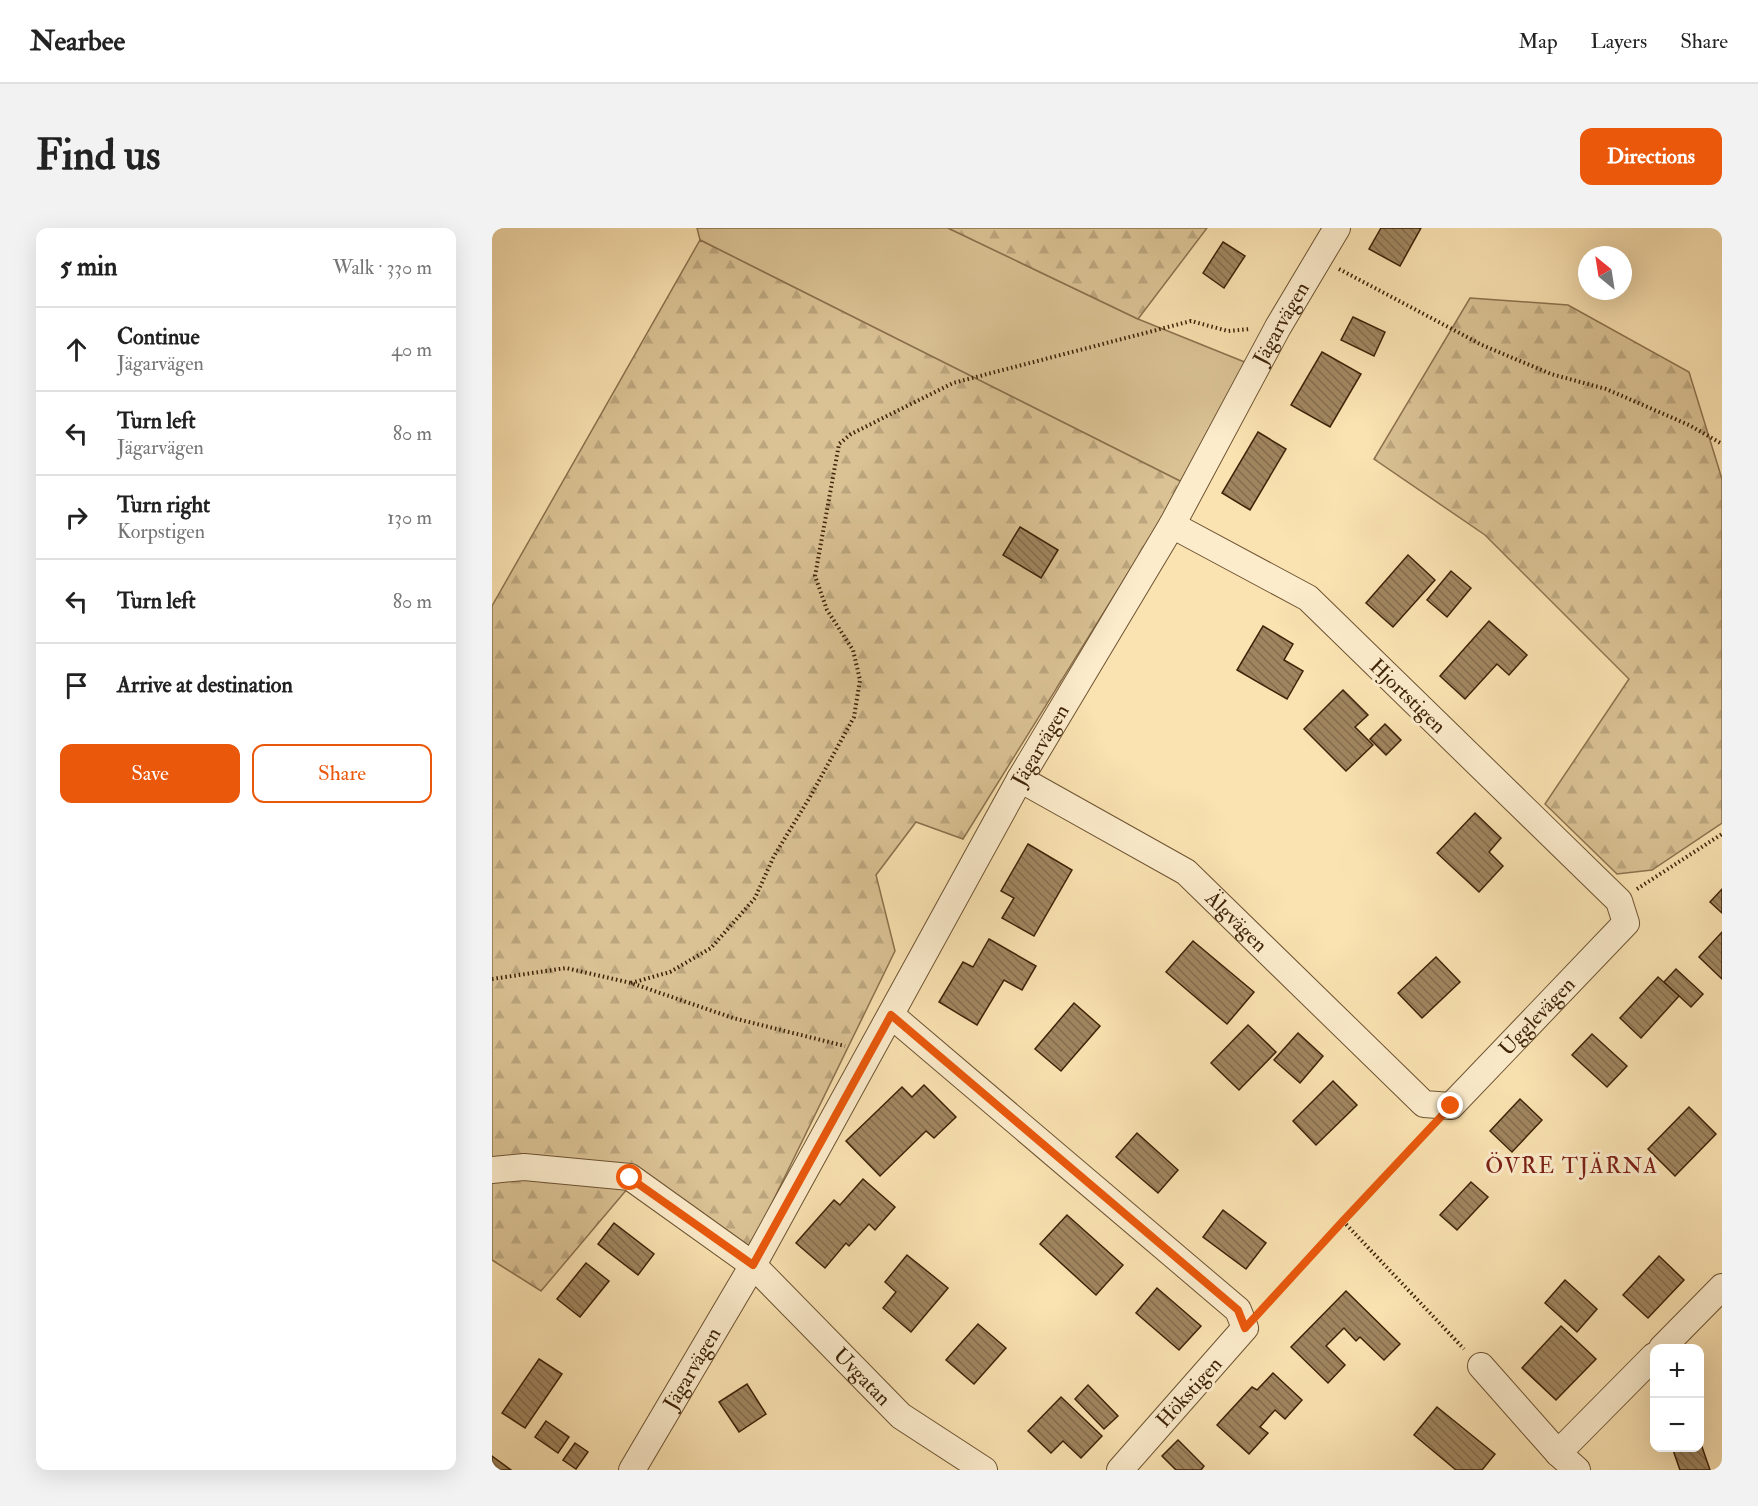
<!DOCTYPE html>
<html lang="en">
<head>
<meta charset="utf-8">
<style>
  :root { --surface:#fff; --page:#f2f2f2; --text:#222; --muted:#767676; --line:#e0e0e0; --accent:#ea580c }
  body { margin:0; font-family:"IM FELL Double Pica",serif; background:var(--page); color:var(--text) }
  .controls { position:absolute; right:18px; bottom:18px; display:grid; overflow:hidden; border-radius:12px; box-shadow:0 6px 24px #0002 }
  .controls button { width:54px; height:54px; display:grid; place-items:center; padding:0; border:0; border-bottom:2px solid var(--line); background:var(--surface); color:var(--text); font:30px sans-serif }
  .compass { position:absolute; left:1086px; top:18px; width:54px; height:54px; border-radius:50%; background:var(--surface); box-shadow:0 6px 24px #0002; rotate:330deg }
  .stop { position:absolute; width:18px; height:18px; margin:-14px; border:4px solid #ea580c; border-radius:50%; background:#fff }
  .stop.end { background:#ea580c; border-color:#fff; box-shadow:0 2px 6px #0008 }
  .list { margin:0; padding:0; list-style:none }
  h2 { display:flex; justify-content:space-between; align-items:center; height:78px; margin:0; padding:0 24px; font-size:26px }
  h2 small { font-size:20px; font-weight:400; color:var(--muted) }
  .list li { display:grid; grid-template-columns:39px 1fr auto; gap:18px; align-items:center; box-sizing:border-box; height:84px; padding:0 24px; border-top:2px solid var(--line) }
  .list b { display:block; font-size:22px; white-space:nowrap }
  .list p { margin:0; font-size:20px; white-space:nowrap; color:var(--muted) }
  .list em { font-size:20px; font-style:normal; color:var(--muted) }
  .actions { display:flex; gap:12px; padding:18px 24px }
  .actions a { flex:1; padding:14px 0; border:2px solid var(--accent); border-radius:12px; text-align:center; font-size:21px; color:var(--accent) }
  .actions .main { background:var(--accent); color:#fff }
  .icon { flex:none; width:33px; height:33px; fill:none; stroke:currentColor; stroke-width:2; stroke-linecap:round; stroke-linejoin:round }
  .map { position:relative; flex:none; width:1230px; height:1242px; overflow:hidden; border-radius:12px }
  header { display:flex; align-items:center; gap:36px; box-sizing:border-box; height:84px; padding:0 30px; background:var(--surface); border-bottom:2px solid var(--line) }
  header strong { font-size:28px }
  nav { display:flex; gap:33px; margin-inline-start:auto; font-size:21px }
  .intro { display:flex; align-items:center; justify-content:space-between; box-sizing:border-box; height:144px; padding:0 36px }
  h1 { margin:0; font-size:42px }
  .button { padding:15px 27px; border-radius:12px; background:var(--accent); color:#fff; font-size:21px; font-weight:700 }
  main { display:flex; gap:36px; padding:0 36px }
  aside { flex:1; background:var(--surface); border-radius:12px; box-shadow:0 6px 24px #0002 }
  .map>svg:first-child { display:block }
</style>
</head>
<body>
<header>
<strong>Nearbee</strong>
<nav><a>Map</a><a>Layers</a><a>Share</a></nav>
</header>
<div class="intro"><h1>Find us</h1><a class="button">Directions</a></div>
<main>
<aside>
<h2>5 min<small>Walk · 330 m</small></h2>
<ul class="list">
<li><svg class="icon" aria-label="ahead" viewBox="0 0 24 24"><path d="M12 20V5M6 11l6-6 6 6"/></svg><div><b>Continue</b><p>Jägarvägen</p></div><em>40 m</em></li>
<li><svg class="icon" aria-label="left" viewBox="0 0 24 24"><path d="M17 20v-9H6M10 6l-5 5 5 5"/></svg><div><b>Turn left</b><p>Jägarvägen</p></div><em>80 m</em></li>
<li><svg class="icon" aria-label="right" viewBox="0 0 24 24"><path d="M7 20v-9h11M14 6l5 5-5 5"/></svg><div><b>Turn right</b><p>Korpstigen</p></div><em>130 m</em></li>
<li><svg class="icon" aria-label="left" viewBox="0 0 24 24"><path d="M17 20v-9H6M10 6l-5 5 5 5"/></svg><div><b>Turn left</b></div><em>80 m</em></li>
<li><svg class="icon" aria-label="arrive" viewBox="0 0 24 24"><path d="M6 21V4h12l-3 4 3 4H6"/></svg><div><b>Arrive at destination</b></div></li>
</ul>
<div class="actions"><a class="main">Save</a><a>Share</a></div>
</aside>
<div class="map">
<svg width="1230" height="1242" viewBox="0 0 1230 1242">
  <defs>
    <pattern id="forest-firs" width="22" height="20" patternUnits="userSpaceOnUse" patternTransform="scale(1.5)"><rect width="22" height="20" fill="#dac294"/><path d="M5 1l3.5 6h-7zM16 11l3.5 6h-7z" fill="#bca67e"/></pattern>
    <pattern id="building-back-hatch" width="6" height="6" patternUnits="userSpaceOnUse" patternTransform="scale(1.5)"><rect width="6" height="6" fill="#a08660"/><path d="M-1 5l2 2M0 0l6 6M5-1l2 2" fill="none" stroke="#846d4d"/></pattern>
  </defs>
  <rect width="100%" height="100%" fill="#fae2b1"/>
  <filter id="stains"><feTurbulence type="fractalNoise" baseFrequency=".00333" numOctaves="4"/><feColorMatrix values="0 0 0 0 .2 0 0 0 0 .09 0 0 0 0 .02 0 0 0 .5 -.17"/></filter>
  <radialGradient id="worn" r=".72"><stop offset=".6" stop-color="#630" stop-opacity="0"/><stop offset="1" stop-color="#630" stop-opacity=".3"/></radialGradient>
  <polygon fill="#dac294" stroke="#8c724e" stroke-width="1.5" points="205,0 456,0 646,91 755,135 692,255 208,12"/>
  <g fill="url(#forest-firs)" stroke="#8c724e" stroke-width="1.5">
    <polygon points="456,0 715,0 646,91"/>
    <polygon points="208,12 692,255 471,611 424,594 384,647 403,723 258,1020 147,947 49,1063 0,1032 0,378"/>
    <polygon points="978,70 1076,77 1197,144 1230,251 1230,595 1160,642 1125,646 1053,576 1137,451 993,307 882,231"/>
  </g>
  <g fill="url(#building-back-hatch)" stroke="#3e2308" stroke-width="1.5">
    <polygon points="889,0 929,0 908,38 877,21"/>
    <polygon points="731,14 753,28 732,60 711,45"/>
    <polygon points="861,89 893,104 882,128 849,112"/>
    <polygon points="830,124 869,146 838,199 799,177"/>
    <polygon points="766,204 794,221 758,282 730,265"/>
    <polygon points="528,299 566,322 549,350 511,327"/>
    <polygon points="916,327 943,352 901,399 874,375"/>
    <polygon points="959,343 979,360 955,389 935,372"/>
    <polygon points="997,393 1035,427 1017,447 1005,436 973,471 948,448"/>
    <polygon points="771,398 801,416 792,432 811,443 795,471 745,442"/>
    <polygon points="851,462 876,487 863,499 881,517 854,543 812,501"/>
    <polygon points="893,496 909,512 894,527 878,511"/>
    <polygon points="983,585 1009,610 997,624 1011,638 987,664 945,625"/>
    <polygon points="536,616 580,642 542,708 510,690 522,670 509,663"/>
    <polygon points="1230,661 1230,685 1218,674"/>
    <polygon points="1230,704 1230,751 1207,729"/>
    <polygon points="497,711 544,738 530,762 512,752 485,797 447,774 471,734 481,739"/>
    <polygon points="701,713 762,764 735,796 674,744"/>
    <polygon points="944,729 968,754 930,790 906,765"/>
    <polygon points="1184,741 1211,766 1199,779 1172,754"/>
    <polygon points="1166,749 1187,768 1149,810 1128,790"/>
    <polygon points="582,775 608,798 569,843 543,821"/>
    <polygon points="756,797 784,824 747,862 719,835"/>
    <polygon points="806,805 831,828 808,855 782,832"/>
    <polygon points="1100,806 1135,838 1115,859 1080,827"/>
    <polygon points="841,853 865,877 824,917 801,893"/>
    <polygon points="432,857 464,889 442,910 434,903 388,948 354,913 410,859 420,869"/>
    <polygon points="1028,871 1050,892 1020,924 998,903"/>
    <polygon points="1197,879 1224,906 1183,948 1156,921"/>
    <polygon points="645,905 686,942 666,965 624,929"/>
    <polygon points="371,951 403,979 383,1002 377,996 357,1018 354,1015 333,1040 304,1015 342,972 348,977"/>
    <polygon points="979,954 996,969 965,1002 948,987"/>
    <polygon points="731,982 774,1015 754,1041 711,1009"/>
    <polygon points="575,987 631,1037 604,1067 548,1016"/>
    <polygon points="122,995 162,1026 146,1047 106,1016"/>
    <polygon points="415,1027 456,1060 419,1104 391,1080 404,1064 393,1054"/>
    <polygon points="1167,1028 1192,1052 1156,1090 1131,1067"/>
    <polygon points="94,1035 117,1053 88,1089 65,1071"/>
    <polygon points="1073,1052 1105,1081 1085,1104 1053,1075"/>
    <polygon points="665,1060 709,1098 687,1122 644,1085"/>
    <polygon points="854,1063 908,1116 892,1132 868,1109 864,1113 852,1100 834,1118 853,1137 836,1155 799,1119"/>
    <polygon points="486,1096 514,1120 482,1156 454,1132"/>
    <polygon points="1069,1098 1104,1131 1064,1172 1030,1140"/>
    <polygon points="47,1131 70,1146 33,1200 10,1185"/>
    <polygon points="781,1145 810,1172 793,1191 783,1182 768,1199 776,1205 757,1226 725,1197 760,1159 765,1162"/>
    <polygon points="255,1156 274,1186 247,1204 227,1174"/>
    <polygon points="596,1157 626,1188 612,1201 583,1171"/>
    <polygon points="569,1169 610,1208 589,1230 571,1213 559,1225 536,1203"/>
    <polygon points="945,1179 1003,1226 990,1242 964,1242 922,1207"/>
    <polygon points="54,1193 77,1209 66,1225 43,1209"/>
    <polygon points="686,1212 712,1238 709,1242 684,1242 670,1228"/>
    <polygon points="1208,1213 1218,1242 1188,1242 1181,1222 1178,1220 1208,1220"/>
    <polygon points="83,1215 96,1224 84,1241 71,1232"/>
    <polygon points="0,1228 19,1242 0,1242"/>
  </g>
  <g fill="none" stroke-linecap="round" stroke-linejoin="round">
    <g stroke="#6d5332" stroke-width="28">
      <g id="street">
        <path id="s1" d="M528,551L694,644L932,876L959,878L1134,695L1127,673L816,370L680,297"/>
        <polyline points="399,787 746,1082 753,1100 628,1242"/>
        <path id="s2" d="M0,942L32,939L138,949L261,1037L409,1188L492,1242"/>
        <polyline points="1170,1120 1230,1059"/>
        <polyline points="989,1138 1066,1225 1085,1242"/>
        <polyline points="1066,1225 1162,1128"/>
        <path id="s3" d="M140,1242L261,1037L528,551L680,297L786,99L845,0"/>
      </g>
    </g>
    <g stroke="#3e2308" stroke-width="4" stroke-dasharray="1.5 3" stroke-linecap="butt">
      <polyline points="847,41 990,117 1059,146 1114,161 1197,197 1230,216"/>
      <polyline points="1145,661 1230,606"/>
      <polyline points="0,751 74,740 139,755 241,790 353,818"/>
      <polyline points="139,755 178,744 219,720 263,670 282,628 318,569 362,489 368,452 361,422 335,382 323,348 347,216 359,206 461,155 699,93 736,103 758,101"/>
      <polyline points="851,993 972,1121"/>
      <polyline points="770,1082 938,900"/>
    </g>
    <use href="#street" stroke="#fceccc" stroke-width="26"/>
  </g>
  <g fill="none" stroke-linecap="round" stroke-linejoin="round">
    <polyline stroke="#ea580c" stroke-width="8" points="138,950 261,1037 399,787 746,1082 753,1100 851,993 959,878"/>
  </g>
  <g text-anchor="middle" stroke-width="6" stroke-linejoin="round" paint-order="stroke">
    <g font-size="21" fill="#3e2308" stroke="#fceccc">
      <text dy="7" stroke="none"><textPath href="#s3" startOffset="1318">Jägarvägen</textPath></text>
      <text transform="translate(916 468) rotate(44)" y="7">Hjortstigen</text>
      <text dy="7" stroke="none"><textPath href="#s3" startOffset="832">Jägarvägen</textPath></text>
      <text dy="7" stroke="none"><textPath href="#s1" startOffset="261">Älgvägen</textPath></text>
      <text dy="7" stroke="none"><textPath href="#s1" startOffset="674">Ugglevägen</textPath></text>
      <text dy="7" stroke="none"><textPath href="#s3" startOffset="118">Jägarvägen</textPath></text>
      <text dy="7" stroke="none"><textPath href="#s2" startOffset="446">Uvgatan</textPath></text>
      <text transform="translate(697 1164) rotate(-48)" y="7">Hökstigen</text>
    </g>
    <g font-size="22" letter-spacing="1.5" fill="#7a1f14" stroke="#fceccc">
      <text x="1080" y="945">ÖVRE TJÄRNA</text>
    </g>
  </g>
  <rect width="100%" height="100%" filter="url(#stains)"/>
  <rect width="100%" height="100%" fill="url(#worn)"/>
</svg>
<div class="controls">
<button>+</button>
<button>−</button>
</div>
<svg class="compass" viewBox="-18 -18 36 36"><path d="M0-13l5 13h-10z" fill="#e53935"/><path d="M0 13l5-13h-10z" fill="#767676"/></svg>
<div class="stop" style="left:138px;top:950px"></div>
<div class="stop end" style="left:959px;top:878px"></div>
</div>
</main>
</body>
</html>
